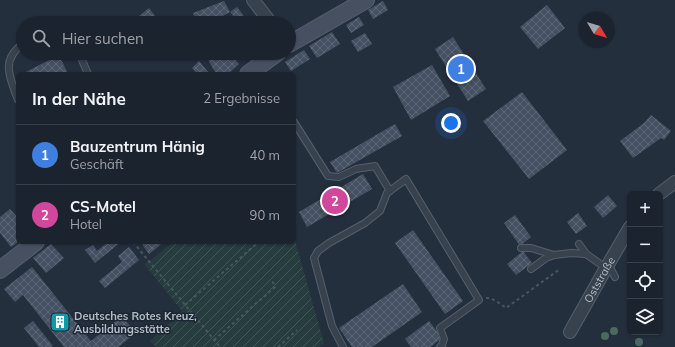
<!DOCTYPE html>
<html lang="de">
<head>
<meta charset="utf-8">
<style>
  :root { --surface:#1b232e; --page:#282f3a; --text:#f1f3f6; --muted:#a0a4aa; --line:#39404a; --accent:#1a73e8 }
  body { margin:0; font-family:Mulish,sans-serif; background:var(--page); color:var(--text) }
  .controls { position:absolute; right:12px; bottom:12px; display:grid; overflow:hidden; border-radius:6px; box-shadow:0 1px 3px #0004 }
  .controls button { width:36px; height:36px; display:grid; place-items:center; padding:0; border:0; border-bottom:1px solid var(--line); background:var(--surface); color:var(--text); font:20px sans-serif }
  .compass { position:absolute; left:579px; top:12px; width:36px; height:36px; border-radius:50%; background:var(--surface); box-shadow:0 1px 3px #0004; rotate:128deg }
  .you { position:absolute; left:451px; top:123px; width:14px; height:14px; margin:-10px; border:3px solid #fff; border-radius:50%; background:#1a73e8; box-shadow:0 0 0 6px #1a73e833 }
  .badge { display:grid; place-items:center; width:26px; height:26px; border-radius:50%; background:var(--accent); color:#fff; font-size:13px; font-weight:700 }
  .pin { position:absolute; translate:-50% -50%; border:2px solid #fff; box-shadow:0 1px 4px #0006 }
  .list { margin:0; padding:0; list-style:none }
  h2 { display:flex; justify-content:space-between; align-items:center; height:52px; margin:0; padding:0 16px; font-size:17px }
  h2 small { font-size:13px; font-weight:400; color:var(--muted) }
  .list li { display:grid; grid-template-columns:26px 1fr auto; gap:12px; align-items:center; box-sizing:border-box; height:60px; padding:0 16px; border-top:1px solid var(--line) }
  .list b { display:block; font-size:15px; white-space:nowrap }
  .list p { margin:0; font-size:13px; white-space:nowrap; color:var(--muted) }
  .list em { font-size:13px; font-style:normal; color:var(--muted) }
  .icon { flex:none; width:22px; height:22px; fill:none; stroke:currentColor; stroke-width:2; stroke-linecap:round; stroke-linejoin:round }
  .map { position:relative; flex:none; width:675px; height:347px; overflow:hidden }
  .search { position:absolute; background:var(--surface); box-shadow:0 1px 3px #0004; left:16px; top:16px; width:280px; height:44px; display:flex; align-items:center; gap:10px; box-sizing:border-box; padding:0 14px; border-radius:22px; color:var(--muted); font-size:15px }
  .panel { position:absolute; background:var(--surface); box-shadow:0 1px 3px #0004; left:16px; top:72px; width:280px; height:172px; border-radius:6px }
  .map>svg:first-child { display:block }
</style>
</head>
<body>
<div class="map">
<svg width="675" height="347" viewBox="0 0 675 347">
  <defs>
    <pattern id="garden-furrows" width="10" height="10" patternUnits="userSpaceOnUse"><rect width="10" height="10" fill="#263c3f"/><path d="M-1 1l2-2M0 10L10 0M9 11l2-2" fill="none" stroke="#435659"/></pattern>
    <pattern id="building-cross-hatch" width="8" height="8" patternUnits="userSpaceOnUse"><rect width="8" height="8" fill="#455162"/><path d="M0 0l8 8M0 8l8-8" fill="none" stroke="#5d6877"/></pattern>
  </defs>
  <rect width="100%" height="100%" fill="#242f3e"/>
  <polygon fill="url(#garden-furrows)" points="294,237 324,343 319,347 156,347 150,341 182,311 145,265 173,242 294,242"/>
  <g fill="url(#building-cross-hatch)">
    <polygon points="224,1 230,12 217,19 219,23 197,23 193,13"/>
    <polygon points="383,1 388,10 373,19 368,10"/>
    <polygon points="547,5 565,28 538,49 520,27"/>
    <polygon points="237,7 249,23 239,23 230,12"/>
    <polygon points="149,8 155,16 146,23 130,23"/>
    <polygon points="359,17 364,25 351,33 346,25"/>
    <polygon points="332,32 340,44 317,58 309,46"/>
    <polygon points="365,33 372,44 358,52 351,41"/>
    <polygon points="453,37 486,89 468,101 435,49"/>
    <polygon points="304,50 310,59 291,71 285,62"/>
    <polygon points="205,53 222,53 223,56 227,53 230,53 239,64 228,74 217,74 212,67"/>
    <polygon points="59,55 68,74 22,74"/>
    <polygon points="199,61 208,72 207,74 197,74 192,68"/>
    <polygon points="432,65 450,96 411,120 393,87"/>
    <polygon points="522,92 567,150 529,179 483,121"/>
    <polygon points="651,115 671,131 664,140 661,138 633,158 620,141 644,123"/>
    <polygon points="395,124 402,136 337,173 330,162"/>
    <polygon points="363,174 372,189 307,227 299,212"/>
    <polygon points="608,195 617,206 603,218 594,207"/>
    <polygon points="10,209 18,218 18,223 17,224 18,226 18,242 11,247 0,233 0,217"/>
    <polygon points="578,213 587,226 576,234 567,222"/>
    <polygon points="515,215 531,237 520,246 504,223"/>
    <polygon points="413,230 463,301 445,314 395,243"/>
    <polygon points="108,242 121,242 95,263 85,250 93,245 97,251"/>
    <polygon points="144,242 164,242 149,254 142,244"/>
    <polygon points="51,244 64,258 46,273 33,258"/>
    <polygon points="129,247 139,260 105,288 99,281 122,262 118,256"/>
    <polygon points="523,251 532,263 516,275 507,264"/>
    <polygon points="32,267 91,341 122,316 136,333 118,347 64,347 23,295 15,302 4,289"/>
    <polygon points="403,284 422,312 372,347 352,347 339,328"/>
    <polygon points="33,321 53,346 51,347 39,347 24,328"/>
    <polygon points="429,321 442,338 430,347 411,347 405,339"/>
  </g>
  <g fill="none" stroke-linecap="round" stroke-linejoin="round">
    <g stroke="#565f6c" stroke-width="8">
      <g id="lane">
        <polyline points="79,53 88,74"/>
        <path d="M18,100C10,78 0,60 23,44"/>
        <polyline points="294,122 328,176 339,177 356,169 375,166 390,191"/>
        <polyline points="579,244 586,254"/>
        <polyline points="521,248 531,248 554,255 571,253 586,254 606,268"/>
        <polyline points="608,264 615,277"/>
        <polyline points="531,269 546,258 554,255"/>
        <polyline points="343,347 332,326 314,258 318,251 329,243 365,223 380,211 387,193 406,179 479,300 440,328 444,339 442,345 440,347"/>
      </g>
    </g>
    <g stroke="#565f6c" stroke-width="14">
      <g id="street">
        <polyline points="253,0 271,23"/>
        <polyline points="659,194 675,182"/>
        <path id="s1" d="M570,332L606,268L630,227"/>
      </g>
    </g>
    <g stroke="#565f6c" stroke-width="18">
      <g id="secondary">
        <polyline points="289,44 305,35 366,0"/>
        <polyline points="248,74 277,53"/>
        <polyline points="0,270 36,242"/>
      </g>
    </g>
    <g stroke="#44595c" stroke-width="2" stroke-dasharray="3 3" stroke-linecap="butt">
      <polyline points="133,242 220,347"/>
      <path d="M486,298C494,298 500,304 506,308L560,269"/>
      <polyline points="185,305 254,246 260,242"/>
      <polyline points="214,340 275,287 272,280"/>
      <polyline points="278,347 297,330"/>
    </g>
    <use href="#lane" stroke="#38414e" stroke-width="6"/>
    <use href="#street" stroke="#38414e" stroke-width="12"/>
    <use href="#secondary" stroke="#465061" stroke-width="16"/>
  </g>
  <g fill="#4b6a5d">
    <circle cx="614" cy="331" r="4"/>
    <circle cx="605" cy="336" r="4"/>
    <circle cx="639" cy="342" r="4"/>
  </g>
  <defs>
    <g id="building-square" transform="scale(1)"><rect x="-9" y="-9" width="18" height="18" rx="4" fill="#0f9aa8" stroke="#1d2633"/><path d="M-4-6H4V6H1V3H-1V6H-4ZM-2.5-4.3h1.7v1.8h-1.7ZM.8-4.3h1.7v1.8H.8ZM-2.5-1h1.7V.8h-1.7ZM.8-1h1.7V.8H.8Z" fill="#fff"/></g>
  </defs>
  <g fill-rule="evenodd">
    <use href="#building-square" x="60" y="322"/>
  </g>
  <g text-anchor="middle" stroke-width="3" stroke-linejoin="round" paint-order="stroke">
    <g font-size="11" fill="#b4bcc9" stroke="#1d2633">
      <text dy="4" stroke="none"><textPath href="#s1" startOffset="60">Oststraße</textPath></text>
    </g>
    <g font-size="11" font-weight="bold" fill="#b4bcc9" stroke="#1d2633" text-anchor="start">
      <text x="74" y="320">Deutsches Rotes Kreuz,<tspan x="74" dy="13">Ausbildungsstätte</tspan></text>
    </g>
  </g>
</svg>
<div class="controls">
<button>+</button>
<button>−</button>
<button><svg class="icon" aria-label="locate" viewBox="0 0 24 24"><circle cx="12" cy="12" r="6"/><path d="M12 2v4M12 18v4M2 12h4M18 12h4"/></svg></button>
<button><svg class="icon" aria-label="layers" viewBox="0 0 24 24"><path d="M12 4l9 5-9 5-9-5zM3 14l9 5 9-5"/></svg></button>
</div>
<svg class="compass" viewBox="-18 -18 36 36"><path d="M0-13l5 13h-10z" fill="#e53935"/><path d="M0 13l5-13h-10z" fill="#a0a4aa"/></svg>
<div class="you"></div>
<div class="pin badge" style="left:461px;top:69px;background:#3f7fe0">1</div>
<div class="pin badge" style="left:335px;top:201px;background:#d1479c">2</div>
<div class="search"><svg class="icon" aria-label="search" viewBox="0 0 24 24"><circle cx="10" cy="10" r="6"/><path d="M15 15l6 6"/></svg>Hier suchen</div>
<section class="panel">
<h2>In der Nähe<small>2 Ergebnisse</small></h2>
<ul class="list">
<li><span class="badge" style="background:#3f7fe0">1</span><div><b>Bauzentrum Hänig</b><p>Geschäft</p></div><em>40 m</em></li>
<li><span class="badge" style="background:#d1479c">2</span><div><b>CS-Motel</b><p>Hotel</p></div><em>90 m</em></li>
</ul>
</section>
</div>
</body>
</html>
